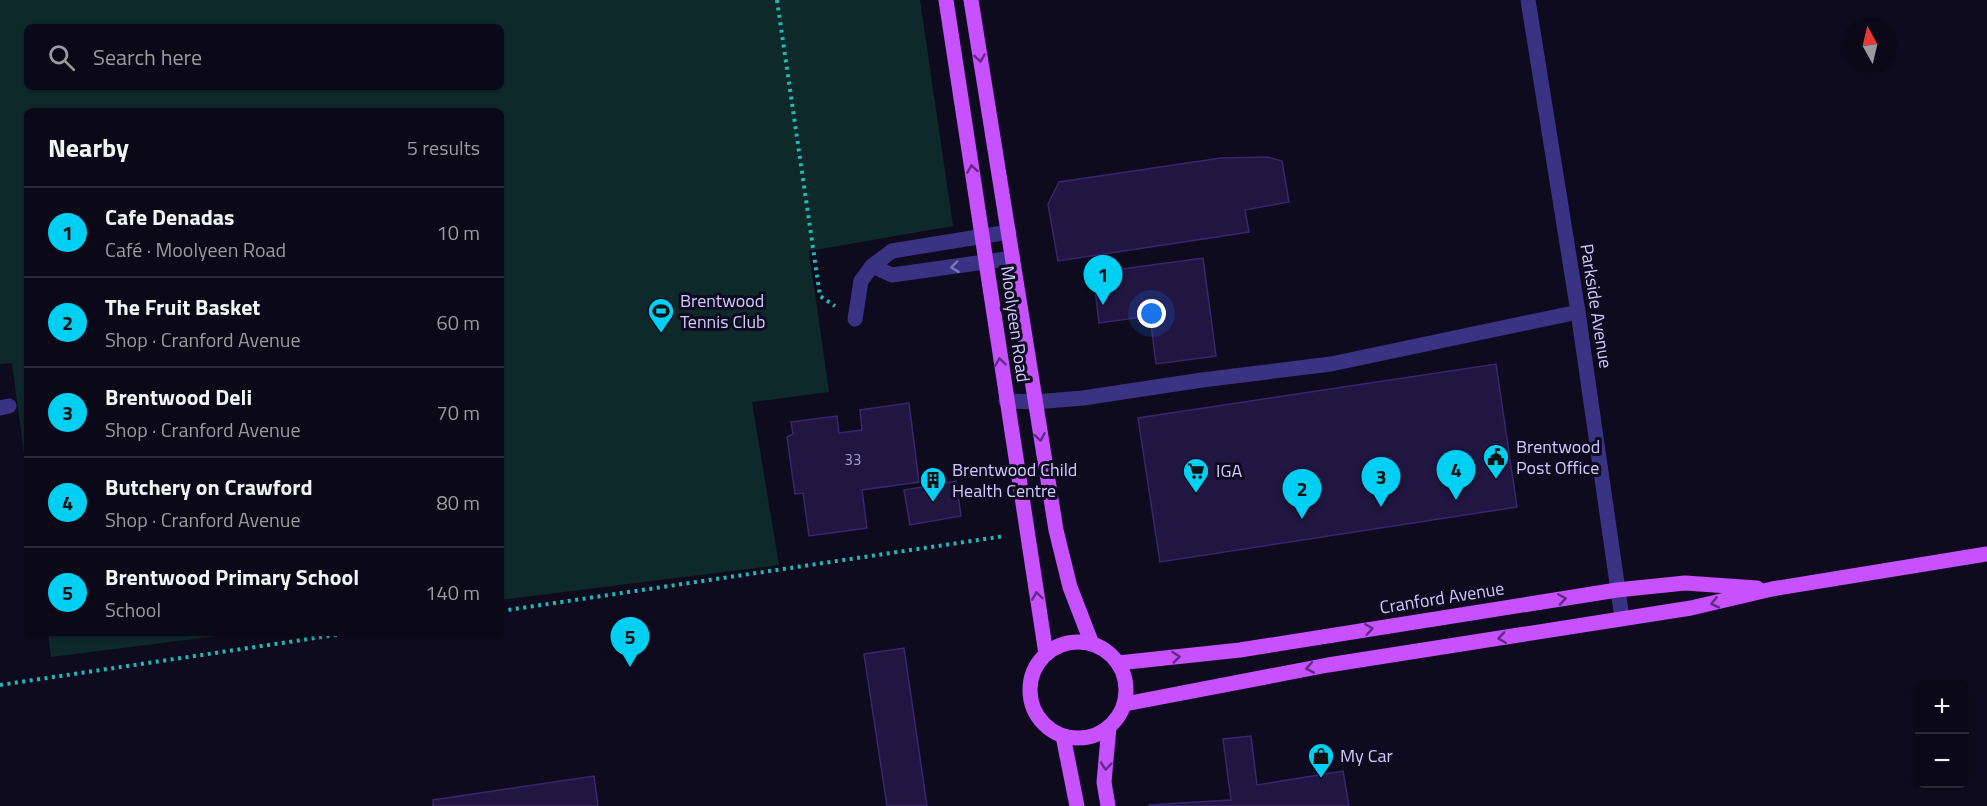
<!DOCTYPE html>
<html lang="en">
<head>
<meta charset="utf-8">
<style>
  :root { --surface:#0b0817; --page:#141120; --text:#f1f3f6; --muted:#9a9aa1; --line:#2b2936; --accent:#00cff4 }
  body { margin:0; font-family:"Titillium Web",sans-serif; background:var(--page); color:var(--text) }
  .controls { position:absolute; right:18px; bottom:18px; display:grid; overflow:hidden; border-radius:9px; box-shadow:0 2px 4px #0004 }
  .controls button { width:54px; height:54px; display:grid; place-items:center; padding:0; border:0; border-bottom:2px solid var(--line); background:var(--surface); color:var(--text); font:30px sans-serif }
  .compass { position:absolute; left:1843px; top:18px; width:54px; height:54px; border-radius:50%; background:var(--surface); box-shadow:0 2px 4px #0004; rotate:352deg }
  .you { position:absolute; left:1152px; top:314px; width:21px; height:21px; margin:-15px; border:4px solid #fff; border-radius:50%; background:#1a73e8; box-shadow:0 0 0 9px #1a73e833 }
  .badge { display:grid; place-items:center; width:39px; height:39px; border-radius:50%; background:var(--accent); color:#111; font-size:20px; font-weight:700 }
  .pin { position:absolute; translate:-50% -50px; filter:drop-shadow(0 2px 3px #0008) }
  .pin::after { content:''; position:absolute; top:32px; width:21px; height:18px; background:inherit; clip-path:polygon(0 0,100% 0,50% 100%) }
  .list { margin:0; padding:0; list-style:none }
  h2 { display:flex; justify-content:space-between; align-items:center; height:78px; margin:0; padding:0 24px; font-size:26px }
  h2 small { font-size:20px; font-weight:400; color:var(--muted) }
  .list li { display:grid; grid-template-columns:39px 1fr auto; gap:18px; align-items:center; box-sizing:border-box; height:90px; padding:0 24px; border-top:2px solid var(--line) }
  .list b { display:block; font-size:22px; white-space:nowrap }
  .list p { margin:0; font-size:20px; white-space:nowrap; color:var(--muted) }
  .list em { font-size:20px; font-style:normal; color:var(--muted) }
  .icon { flex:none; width:33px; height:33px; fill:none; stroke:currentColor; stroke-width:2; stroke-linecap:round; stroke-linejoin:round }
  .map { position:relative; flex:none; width:1987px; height:806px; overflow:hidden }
  .search { position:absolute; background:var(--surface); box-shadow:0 2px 4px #0004; left:24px; top:24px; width:480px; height:66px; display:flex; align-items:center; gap:15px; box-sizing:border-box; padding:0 21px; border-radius:9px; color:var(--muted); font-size:22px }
  .panel { position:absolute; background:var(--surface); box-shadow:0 2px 4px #0004; left:24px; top:108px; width:480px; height:528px; border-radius:9px }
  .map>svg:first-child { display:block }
</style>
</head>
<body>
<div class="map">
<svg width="1987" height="806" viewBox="0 0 1987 806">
  <rect width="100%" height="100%" fill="#0f0b1f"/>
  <g fill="#0e292a" fill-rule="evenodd">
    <path d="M0,0H920L953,226L809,251L829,392L752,402L779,565L501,600V111H27V477L12,363L0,364ZM27,27H501V87H27Z"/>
    <polygon points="48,633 241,633 51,657"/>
  </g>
  <g fill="#211642" stroke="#38266f" stroke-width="1.5">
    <polygon points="1267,157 1282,161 1289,202 1245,210 1249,232 1058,261 1048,204 1059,182 1221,158"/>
    <polygon points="1203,258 1216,356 1156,364 1150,316 1099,323 1093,273"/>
    <polygon points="1496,364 1517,507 1160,562 1138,418"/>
    <polygon points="909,403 919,482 862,490 867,528 809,536 803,493 795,494 787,437 793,434 791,422 837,416 839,433 862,430 860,410"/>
    <polygon points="956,481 961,516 910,525 904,490"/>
    <polygon points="904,648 927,806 887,806 864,654"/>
    <polygon points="1251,736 1257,785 1343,771 1349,806 1150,806 1149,805 1231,800 1223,739"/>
    <polygon points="594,776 598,806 433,806 433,800"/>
  </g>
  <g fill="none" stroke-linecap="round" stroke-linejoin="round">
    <g stroke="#25b7b6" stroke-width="4" stroke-dasharray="3 4.5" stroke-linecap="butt">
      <polyline points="777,0 820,296 835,306"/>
      <polyline points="501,611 1005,536"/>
      <polyline points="0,685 349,633"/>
    </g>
    <g stroke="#3a3282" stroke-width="15">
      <polyline points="1528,0 1578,312 1622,618"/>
      <polyline points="872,266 892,275 1013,258"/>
      <polyline points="855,319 861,281 872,266 892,251 1009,232"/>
      <polyline points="1006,401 1035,402 1083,398 1202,380 1331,364 1578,312"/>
      <polyline points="0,408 9,406"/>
    </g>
    <g stroke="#c750ff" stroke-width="15">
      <polyline points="946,0 1046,654"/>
      <polyline points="971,0 1056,530 1070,587 1092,644"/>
      <circle cx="1078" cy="690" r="48"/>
      <polyline points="1118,663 1240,650 1617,590 1685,583 1757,588"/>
      <polyline points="1125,704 1328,665 1691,608 1772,589 1987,554"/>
      <polyline points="1063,736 1077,806"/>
      <polyline points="1108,806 1104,782 1109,727"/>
    </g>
  </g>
  <defs><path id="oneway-chevron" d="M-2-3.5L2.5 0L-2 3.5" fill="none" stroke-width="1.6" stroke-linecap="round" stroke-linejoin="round" transform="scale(1.5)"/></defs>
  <g stroke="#622a84">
    <use href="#oneway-chevron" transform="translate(980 58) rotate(81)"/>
    <use href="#oneway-chevron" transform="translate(972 169) rotate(-99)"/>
    <use href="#oneway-chevron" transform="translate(1000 362) rotate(-98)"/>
    <use href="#oneway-chevron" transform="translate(1040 437) rotate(81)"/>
    <use href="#oneway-chevron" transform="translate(1037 596) rotate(-98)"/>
    <use href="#oneway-chevron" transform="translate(1562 599) rotate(-9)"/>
    <use href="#oneway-chevron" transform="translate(1715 603) rotate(167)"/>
    <use href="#oneway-chevron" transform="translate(1369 629) rotate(-9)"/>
    <use href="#oneway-chevron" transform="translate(1502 638) rotate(171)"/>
    <use href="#oneway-chevron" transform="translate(1176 657) rotate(-6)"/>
    <use href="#oneway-chevron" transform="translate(1310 668) rotate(170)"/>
    <use href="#oneway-chevron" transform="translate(1106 766) rotate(95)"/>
  </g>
  <use stroke="#7e76ba" href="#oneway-chevron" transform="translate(955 267) rotate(173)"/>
  <defs>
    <g id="stadium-pin" transform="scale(1.35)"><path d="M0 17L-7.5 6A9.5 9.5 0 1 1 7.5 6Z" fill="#00cff4" stroke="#0f0b1f"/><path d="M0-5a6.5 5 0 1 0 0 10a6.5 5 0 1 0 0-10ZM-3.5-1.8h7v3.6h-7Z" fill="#111"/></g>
    <g id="civic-pin" transform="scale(1.35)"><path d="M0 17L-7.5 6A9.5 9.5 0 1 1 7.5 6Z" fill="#00cff4" stroke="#0f0b1f"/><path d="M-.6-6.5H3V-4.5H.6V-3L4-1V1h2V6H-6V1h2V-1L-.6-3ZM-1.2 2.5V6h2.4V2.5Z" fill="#111"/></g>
    <g id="supermarket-pin" transform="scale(1.35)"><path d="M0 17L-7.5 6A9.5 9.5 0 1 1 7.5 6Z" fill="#00cff4" stroke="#0f0b1f"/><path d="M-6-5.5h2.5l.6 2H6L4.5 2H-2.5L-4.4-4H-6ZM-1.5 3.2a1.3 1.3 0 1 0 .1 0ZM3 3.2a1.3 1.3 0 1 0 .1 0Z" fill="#111"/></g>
    <g id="building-pin" transform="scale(1.35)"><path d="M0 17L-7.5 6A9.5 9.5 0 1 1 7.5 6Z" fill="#00cff4" stroke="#0f0b1f"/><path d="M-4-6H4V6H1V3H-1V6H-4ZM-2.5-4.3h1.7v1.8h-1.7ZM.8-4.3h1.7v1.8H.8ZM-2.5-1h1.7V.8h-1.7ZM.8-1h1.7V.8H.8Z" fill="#111"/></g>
    <g id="shop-pin" transform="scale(1.35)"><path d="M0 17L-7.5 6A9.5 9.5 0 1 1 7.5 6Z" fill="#00cff4" stroke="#0f0b1f"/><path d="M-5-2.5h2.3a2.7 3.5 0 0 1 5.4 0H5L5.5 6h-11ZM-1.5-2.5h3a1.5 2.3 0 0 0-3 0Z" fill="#111"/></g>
  </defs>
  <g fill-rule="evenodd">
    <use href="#stadium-pin" x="661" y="311"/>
    <use href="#civic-pin" x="1496" y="457"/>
    <use href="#supermarket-pin" x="1196" y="471"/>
    <use href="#building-pin" x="933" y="480"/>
    <use href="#shop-pin" x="1321" y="756"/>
  </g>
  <g text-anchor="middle" stroke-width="6" stroke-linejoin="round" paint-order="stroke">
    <g font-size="15" fill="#a69cd0">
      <text x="853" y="465">33</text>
    </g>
    <g font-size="18" fill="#d2c9ff" stroke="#0f0b1f" text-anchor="start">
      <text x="680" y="307">Brentwood<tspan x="680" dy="21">Tennis Club</tspan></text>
      <text x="1516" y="453">Brentwood<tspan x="1516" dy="21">Post Office</tspan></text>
      <text x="952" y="476">Brentwood Child<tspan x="952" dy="21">Health Centre</tspan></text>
      <text x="1216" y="477">IGA</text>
      <text x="1340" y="762">My Car</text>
    </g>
    <g font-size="18" fill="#d2c9ff" stroke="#0f0b1f">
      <text transform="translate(1596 306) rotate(81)" y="6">Parkside Avenue</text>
      <text transform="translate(1015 324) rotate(82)" y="6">Moolyeen Road</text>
      <text transform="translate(1442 598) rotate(-9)" y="6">Cranford Avenue</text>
    </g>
  </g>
</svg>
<div class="controls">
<button>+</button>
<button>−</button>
</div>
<svg class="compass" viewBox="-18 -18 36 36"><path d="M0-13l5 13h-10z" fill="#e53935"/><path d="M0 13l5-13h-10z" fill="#9a9aa1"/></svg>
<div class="you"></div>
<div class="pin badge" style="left:1103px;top:305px">1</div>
<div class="pin badge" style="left:1302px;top:519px">2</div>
<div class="pin badge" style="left:1381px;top:507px">3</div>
<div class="pin badge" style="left:1456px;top:500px">4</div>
<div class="pin badge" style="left:630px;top:667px">5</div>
<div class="search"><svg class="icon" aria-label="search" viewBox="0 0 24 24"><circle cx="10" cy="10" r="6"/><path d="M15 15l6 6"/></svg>Search here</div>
<section class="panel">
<h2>Nearby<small>5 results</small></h2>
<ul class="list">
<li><span class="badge">1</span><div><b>Cafe Denadas</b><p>Café · Moolyeen Road</p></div><em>10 m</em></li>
<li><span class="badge">2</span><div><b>The Fruit Basket</b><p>Shop · Cranford Avenue</p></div><em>60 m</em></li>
<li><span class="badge">3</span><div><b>Brentwood Deli</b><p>Shop · Cranford Avenue</p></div><em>70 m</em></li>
<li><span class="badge">4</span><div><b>Butchery on Crawford</b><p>Shop · Cranford Avenue</p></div><em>80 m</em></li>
<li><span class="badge">5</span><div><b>Brentwood Primary School</b><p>School</p></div><em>140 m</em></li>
</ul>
</section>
</div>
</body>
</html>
